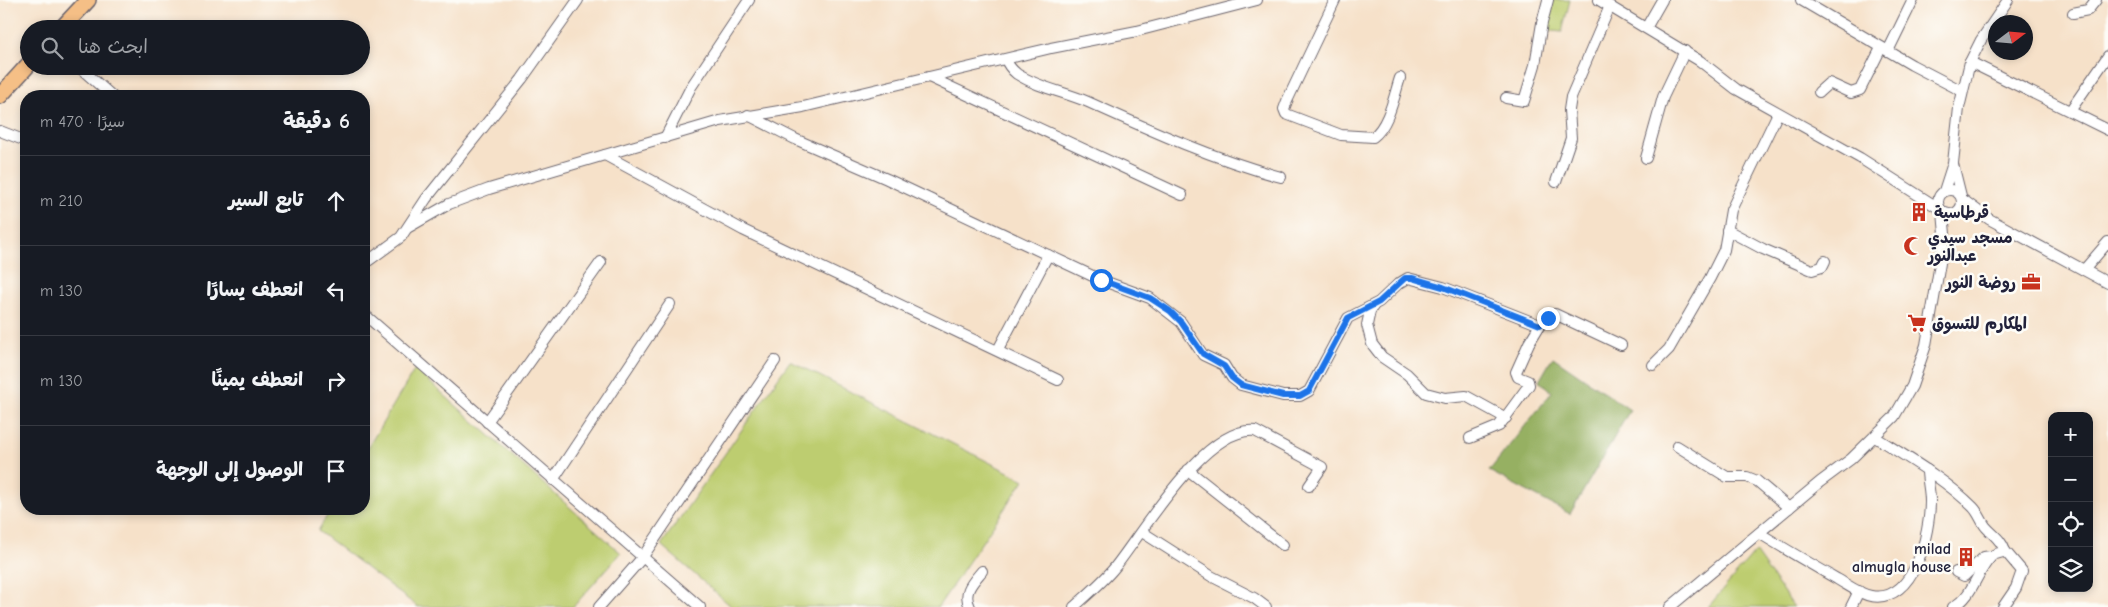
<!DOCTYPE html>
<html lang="ar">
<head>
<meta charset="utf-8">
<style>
  :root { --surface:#171b24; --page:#242831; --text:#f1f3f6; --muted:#9ea1a6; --line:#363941 }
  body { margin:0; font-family:"Comic Neue","Playpen Sans Arabic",sans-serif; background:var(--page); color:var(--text); direction:rtl }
  .controls { position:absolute; right:15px; bottom:15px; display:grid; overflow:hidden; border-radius:10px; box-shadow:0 2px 8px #0003 }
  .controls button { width:45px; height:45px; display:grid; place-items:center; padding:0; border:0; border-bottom:1px solid var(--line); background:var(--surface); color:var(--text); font:25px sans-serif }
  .compass { position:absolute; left:1988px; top:15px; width:45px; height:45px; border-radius:50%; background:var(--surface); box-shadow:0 2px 8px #0003; rotate:74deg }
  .stop { position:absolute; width:15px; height:15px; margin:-11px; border:4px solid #1a73e8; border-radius:50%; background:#fff }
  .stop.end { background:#1a73e8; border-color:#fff; box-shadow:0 1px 5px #0008 }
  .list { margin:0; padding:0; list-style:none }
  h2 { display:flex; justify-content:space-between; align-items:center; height:65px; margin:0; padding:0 20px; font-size:21px }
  h2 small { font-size:16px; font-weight:400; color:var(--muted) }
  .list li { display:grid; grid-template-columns:32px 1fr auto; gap:15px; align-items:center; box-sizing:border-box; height:90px; padding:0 20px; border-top:1px solid var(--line) }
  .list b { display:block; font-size:19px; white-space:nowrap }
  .list em { font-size:16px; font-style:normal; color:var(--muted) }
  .icon { flex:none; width:28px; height:28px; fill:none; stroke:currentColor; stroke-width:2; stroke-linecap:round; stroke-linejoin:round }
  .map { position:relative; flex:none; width:2108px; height:607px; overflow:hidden; direction:ltr }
  .search { position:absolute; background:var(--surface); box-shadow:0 2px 8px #0003; left:20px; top:20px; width:350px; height:55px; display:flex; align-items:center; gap:12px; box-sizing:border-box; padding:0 18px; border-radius:28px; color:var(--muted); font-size:19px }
  .panel { position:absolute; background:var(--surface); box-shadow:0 2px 8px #0003; left:20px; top:90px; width:350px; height:425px; border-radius:20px; direction:rtl }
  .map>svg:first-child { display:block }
</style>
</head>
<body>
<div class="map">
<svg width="2108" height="607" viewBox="0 0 2108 607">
  <rect width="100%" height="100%" fill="#fdfcf7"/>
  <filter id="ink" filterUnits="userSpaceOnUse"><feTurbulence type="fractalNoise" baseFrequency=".02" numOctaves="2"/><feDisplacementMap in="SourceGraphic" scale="10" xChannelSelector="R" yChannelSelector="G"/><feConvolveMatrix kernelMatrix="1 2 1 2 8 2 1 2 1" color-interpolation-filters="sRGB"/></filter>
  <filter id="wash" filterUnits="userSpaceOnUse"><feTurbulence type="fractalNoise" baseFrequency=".0096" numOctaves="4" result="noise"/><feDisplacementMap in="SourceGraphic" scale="20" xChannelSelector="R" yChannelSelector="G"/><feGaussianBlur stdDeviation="1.12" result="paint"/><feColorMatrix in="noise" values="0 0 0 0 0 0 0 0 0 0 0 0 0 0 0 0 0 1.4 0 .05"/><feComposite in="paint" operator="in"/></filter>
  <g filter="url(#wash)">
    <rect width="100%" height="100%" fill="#f6e1c9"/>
    <g fill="#bdcd6f" stroke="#707855">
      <polygon points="1549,0 1570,0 1562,32 1540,30"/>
      <polygon points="790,361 1024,480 938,607 732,607 661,545"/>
      <polygon points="415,369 621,553 573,607 418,607 318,531 331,509 364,509 364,454"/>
      <polygon points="1755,552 1794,607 1708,607"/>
    </g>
    <polygon fill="#96b062" stroke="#5c694e" points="1553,357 1630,410 1570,514 1489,471 1552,392 1539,381"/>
  </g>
  <g filter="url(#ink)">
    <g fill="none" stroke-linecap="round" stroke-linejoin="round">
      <g stroke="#6c656d" stroke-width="12">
        <g id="minor">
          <path d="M1335,0L1287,101L1284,109L1286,114L1341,135L1373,137C1389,125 1394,96 1400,78"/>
          <polyline points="1599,0 1700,61 1736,89 1860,158 1940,209"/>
          <polyline points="1801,0 1912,65 1962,91"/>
          <polyline points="2073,13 2088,10 2096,0"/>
          <polyline points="1646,28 1662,0"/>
          <polyline points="1888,51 1913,0"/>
          <path d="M1006,59C1008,66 1012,70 1017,74C1039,88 1065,92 1088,102C1152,131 1214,159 1281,177"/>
          <polyline points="1970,62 2108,130"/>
          <polyline points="78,66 112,96"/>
          <polyline points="929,77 1182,195"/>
          <polyline points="1819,92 1829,83 1851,93 1860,90 1881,48"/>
          <polyline points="1506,98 1524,101 1535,65 1542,23 1548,0"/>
          <polyline points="2070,111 2108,56"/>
          <polyline points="748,115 795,139 887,179 1101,280 1150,298 1181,322 1203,355 1224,365 1232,378 1241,385 1283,396 1300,396 1309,391 1348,318 1379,302 1398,284 1408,278 1443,287 1540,325 1550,316 1555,314 1621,345"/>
          <polyline points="0,131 26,141"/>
          <polyline points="665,138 691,87 749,0"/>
          <polyline points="605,155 743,230 1058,380"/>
          <polyline points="1646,158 1663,97 1685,51"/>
          <polyline points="1953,164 1961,196"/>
          <polyline points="1556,182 1571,138 1569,110 1571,97 1610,6"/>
          <circle cx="1950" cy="202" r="12"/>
          <polyline points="1944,191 1953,163 1959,108 1970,62 1981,40 2008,0"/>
          <polyline points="1962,199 1989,219 2108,283"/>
          <polyline points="409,227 449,204 489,189 720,121 803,107 1051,48 1137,31 1257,0"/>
          <polyline points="1727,230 1763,249 1812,270 1822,267 1825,261"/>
          <polyline points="364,264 401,237 426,199 522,79 578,0"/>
          <polyline points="2084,270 2108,242"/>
          <polyline points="1374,305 1370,311 1367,325 1372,344 1382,357 1407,374 1426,393 1445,398 1466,396 1506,418"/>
          <polyline points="364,314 700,607"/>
          <polyline points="998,350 1048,255"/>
          <polyline points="1653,365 1669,349 1710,278 1724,250 1731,210 1778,113"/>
          <polyline points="487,422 601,262"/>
          <path d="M1875,437C1908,458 1945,479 1973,507C1979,513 1981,521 1986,527C1993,535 2001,539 2005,551C2001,554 1995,552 1991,557C1976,572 1973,597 1953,607"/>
          <polyline points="1470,438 1499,426 1529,385 1528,381 1518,377 1516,372 1529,343 1540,325"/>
          <polyline points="1677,446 1727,477 1747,477 1757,481 1789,508"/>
          <polyline points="1188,470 1283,545"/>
          <polyline points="553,480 670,304"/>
          <polyline points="1142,532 1211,576 1254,598 1266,607"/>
          <path d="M1759,533C1785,549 1811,564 1837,579C1848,585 1859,594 1871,596C1915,604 1930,532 1930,501C1930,490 1927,480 1927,470"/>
          <polyline points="1956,572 1964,576 1984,557 1991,556"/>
          <polyline points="599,607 642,558 775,361"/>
          <path d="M970,607C962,592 973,582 982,571"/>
          <path d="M1074,607C1088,594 1103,582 1115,567C1143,532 1205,426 1255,431L1322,467L1309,486"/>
          <polyline points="1670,607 1820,482 1851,459 1894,417 1912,386 1926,345 1945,234 1943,212"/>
          <polyline points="1851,607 1859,591"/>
          <polyline points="2003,607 2016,588 2022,571 2005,551"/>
        </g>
      </g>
      <g stroke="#6c656d" stroke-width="18">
        <g id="highway">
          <polyline points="61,29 88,0"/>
          <polyline points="0,96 29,64"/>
        </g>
      </g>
      <use href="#minor" stroke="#fff" stroke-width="10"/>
      <use href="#highway" stroke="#f5bf86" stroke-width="15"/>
    </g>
  </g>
  <g fill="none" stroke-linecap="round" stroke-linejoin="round" filter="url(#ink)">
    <polyline stroke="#1a73e8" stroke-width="6" points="1101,280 1150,298 1170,311 1181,322 1203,354 1224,366 1232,378 1241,385 1283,396 1300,396 1309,391 1348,318 1379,302 1405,278 1412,278 1443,287 1540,325 1548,318"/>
  </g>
  <defs>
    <g id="building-bare" transform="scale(1.5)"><path d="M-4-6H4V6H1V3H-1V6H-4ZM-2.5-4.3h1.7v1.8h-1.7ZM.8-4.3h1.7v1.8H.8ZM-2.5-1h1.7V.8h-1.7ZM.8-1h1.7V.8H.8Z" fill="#c8321e" stroke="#fdfcf7" stroke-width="2.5" paint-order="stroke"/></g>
    <g id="mosque-bare" transform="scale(1.5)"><path d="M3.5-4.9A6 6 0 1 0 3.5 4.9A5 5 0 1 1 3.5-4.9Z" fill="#c8321e" stroke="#fdfcf7" stroke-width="2.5" paint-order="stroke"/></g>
    <g id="office-bare" transform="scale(1.5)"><path d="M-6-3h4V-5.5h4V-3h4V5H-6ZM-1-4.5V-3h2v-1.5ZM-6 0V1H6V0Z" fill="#c8321e" stroke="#fdfcf7" stroke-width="2.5" paint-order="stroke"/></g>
    <g id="supermarket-bare" transform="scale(1.5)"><path d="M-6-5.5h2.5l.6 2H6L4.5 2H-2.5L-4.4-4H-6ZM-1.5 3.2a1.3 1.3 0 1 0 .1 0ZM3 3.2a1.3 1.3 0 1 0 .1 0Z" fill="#c8321e" stroke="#fdfcf7" stroke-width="2.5" paint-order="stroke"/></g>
  </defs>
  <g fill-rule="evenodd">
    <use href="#building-bare" x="1919" y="212"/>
    <use href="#mosque-bare" x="1913" y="246"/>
    <use href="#office-bare" x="2031" y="282"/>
    <use href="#supermarket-bare" x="1917" y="323"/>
    <use href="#building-bare" x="1966" y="557"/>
  </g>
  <g text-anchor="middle" stroke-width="5" stroke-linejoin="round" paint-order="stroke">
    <g font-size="16" font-weight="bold" fill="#22223b" stroke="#fdfcf7" text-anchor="start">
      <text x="1934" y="218">قرطاسية</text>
      <text x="1928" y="243">مسجد سيدي<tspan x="1928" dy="18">عبدالنور</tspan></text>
      <text x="2016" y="288" text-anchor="end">روضة النور</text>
      <text x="1932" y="329">المكارم للتسوق</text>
      <text x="1951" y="554" text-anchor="end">milad<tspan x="1951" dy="18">almugla house</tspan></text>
    </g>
  </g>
</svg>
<div class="controls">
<button>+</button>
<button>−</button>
<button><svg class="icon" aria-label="locate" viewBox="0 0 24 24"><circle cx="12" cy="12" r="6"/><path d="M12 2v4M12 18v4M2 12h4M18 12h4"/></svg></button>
<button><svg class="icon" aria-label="layers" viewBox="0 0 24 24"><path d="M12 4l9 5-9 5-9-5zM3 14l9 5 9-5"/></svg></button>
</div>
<svg class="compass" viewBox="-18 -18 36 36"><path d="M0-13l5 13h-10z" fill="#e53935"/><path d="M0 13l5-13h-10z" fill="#9ea1a6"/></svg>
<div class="stop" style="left:1101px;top:280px"></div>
<div class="stop end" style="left:1548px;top:318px"></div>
<div class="search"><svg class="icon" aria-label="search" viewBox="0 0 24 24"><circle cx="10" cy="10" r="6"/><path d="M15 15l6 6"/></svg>ابحث هنا</div>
<section class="panel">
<h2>6 دقيقة<small>سيرًا · 470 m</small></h2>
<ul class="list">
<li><svg class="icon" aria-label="ahead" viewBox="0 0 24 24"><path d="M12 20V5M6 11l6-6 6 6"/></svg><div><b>تابع السير</b></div><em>210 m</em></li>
<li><svg class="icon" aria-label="left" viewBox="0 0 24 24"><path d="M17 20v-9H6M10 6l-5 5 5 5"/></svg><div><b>انعطف يسارًا</b></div><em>130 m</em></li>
<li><svg class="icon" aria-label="right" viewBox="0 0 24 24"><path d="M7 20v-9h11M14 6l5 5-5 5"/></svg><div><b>انعطف يمينًا</b></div><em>130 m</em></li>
<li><svg class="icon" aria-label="arrive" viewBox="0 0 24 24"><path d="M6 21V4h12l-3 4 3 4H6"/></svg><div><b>الوصول إلى الوجهة</b></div></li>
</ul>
</section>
</div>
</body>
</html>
